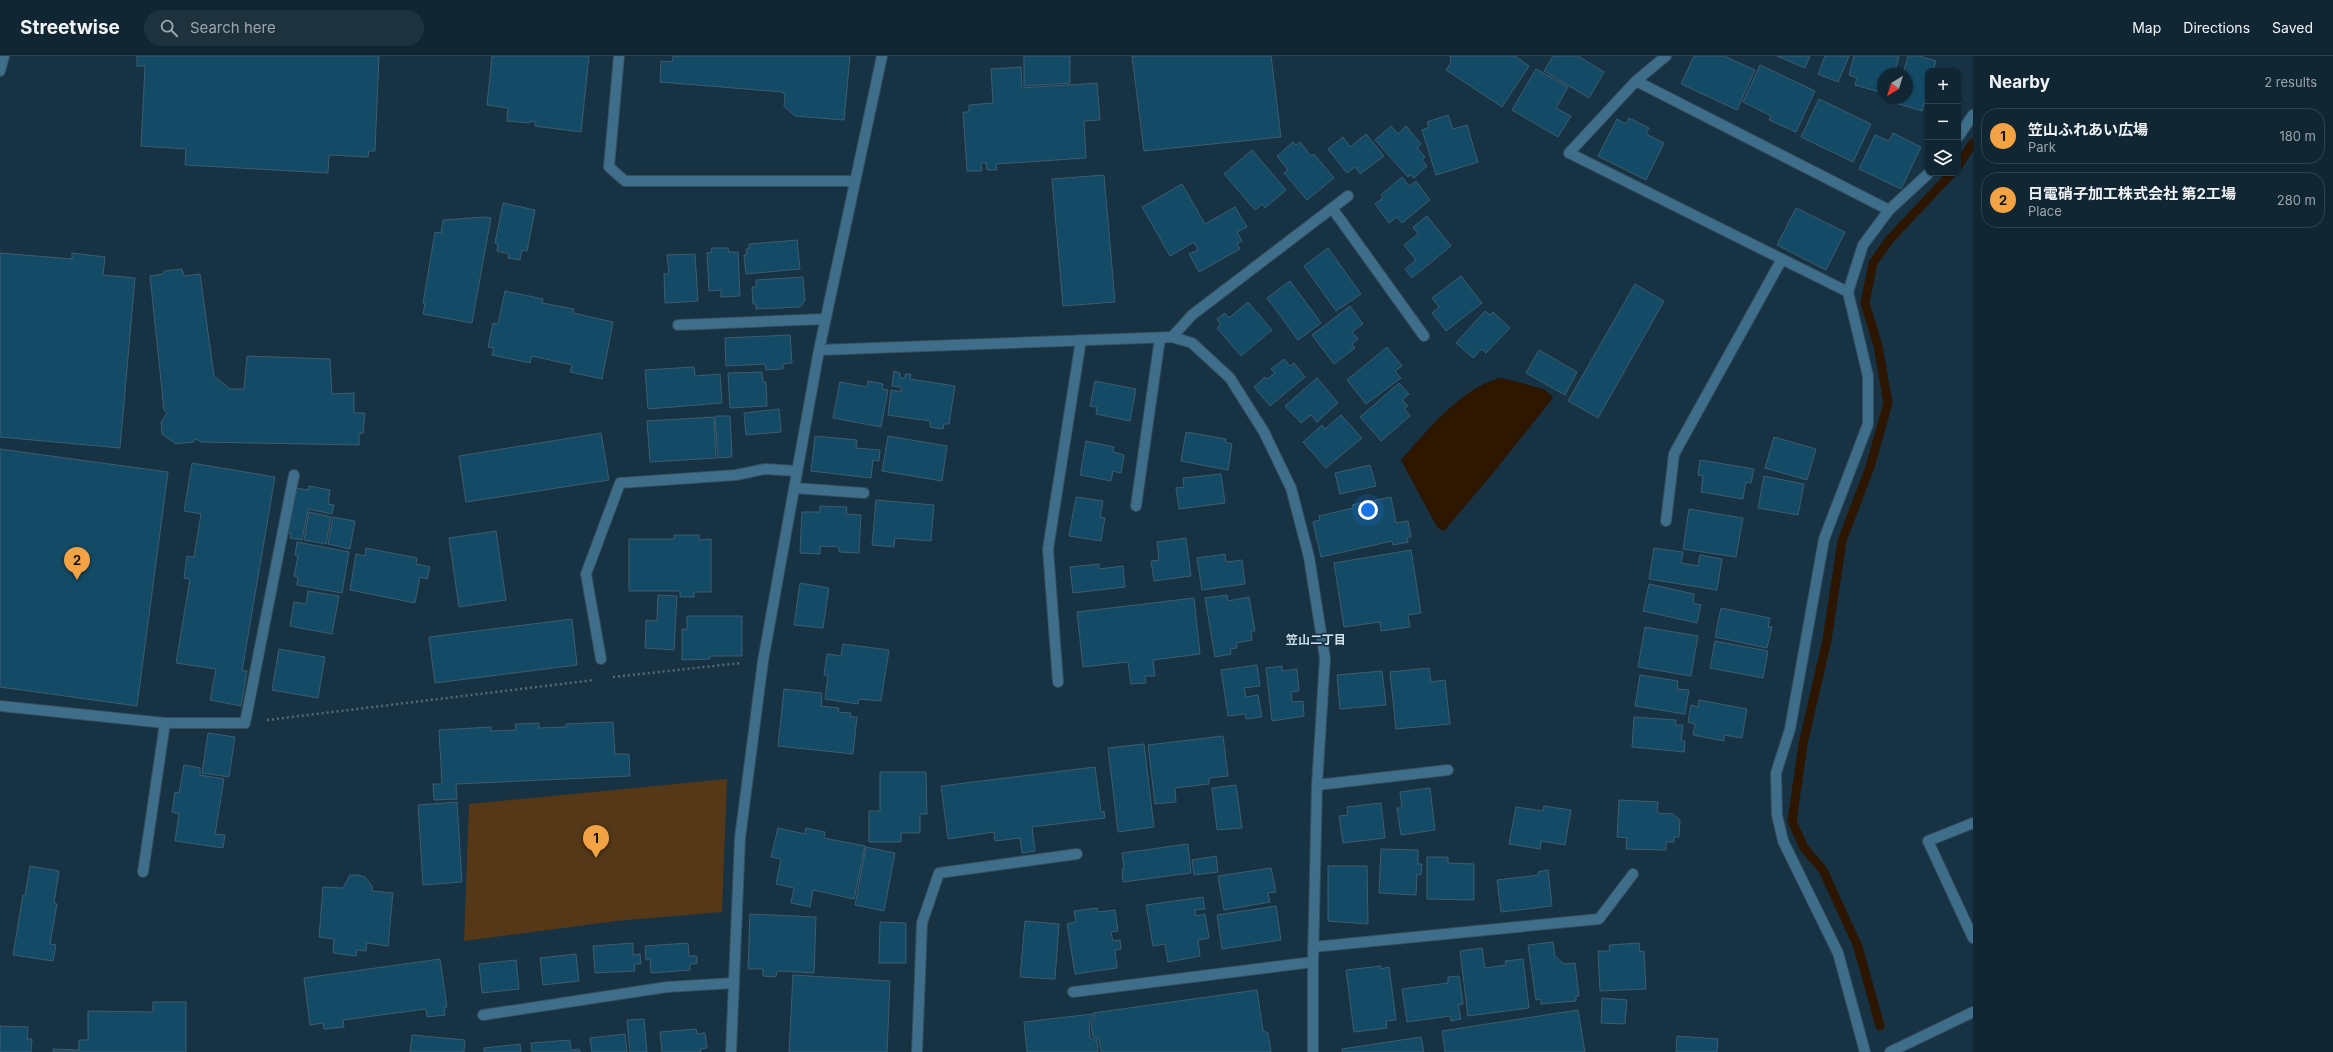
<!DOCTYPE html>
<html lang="en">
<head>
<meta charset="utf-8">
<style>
  :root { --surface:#102632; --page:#1e323e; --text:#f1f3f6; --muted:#9ca5ac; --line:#30434d; --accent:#f4a344 }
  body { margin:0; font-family:Inter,"Noto Sans JP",sans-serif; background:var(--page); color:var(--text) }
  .controls { position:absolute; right:12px; top:12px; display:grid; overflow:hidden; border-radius:8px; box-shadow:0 1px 3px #0004 }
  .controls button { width:36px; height:36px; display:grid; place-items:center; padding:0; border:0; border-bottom:1px solid var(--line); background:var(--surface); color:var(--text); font:20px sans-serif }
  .compass { position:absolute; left:1877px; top:12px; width:36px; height:36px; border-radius:50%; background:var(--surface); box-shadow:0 1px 3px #0004; rotate:218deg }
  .you { position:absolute; left:1368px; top:454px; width:14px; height:14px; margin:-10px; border:3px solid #fff; border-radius:50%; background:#1a73e8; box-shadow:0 0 0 6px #1a73e833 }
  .badge { display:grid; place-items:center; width:26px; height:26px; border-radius:50%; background:var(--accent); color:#111; font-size:13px; font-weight:700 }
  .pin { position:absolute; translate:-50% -33px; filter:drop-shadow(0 1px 2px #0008) }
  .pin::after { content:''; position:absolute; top:21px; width:14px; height:12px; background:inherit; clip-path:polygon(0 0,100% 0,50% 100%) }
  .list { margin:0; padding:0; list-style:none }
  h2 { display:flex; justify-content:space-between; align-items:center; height:52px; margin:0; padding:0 16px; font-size:17px }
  h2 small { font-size:13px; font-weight:400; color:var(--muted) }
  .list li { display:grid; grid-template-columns:26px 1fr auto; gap:12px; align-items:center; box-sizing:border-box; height:56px; margin:0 8px 8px; padding:0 8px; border:1px solid var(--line); border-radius:16px }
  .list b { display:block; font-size:15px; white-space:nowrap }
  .list p { margin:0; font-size:13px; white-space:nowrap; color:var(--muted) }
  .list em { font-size:13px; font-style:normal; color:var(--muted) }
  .icon { flex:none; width:22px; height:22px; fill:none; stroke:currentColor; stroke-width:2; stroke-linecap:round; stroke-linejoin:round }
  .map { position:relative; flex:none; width:1973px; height:996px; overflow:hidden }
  header { display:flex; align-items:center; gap:24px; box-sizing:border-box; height:56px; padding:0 20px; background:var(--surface); border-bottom:1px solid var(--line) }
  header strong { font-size:19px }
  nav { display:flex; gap:22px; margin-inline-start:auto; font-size:14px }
  .search { width:280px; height:36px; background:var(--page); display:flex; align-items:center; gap:10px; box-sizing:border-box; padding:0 14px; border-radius:22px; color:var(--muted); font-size:15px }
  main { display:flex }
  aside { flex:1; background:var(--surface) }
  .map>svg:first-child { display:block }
</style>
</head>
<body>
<header>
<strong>Streetwise</strong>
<div class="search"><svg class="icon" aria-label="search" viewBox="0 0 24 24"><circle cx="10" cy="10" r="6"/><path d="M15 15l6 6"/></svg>Search here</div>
<nav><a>Map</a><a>Directions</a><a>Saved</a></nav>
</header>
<main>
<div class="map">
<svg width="1973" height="996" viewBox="0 0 1973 996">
  <rect width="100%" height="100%" fill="#163243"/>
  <polygon fill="#553817" points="727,723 722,856 616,865 464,885 469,748"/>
  <path fill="#2d1600" d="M1499,322C1505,322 1536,331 1543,333C1547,335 1550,339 1553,342L1493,417L1444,475L1437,471L1401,404C1429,373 1458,335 1499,322Z"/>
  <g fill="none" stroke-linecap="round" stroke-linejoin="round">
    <g stroke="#2d1600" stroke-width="9">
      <polyline points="1958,110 1973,87"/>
      <polyline points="1880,970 1858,891 1823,814 1804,792 1792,765 1803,688 1827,584 1842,485 1870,411 1888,347 1878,290 1865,247 1873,207 1890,183 1952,117"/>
    </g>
  </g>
  <g fill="#134a66" stroke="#3f5c6e">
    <polygon points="137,0 379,0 375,95 369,95 368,101 329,99 328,117 185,109 186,93 141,90 145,10 137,10"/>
    <polygon points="492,0 589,0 581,76 535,70 535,66 530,65 530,67 507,65 508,52 487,49"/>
    <polygon points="673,0 850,0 844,64 795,60 784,50 785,39 782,36 660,26 661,5 672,6"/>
    <polygon points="1024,0 1070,0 1070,27 1024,30"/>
    <polygon points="1132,0 1271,0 1281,81 1144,95"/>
    <polygon points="1450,0 1515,0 1529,10 1502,51 1446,14 1451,7"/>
    <polygon points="1553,0 1578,0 1604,16 1589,42 1544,15"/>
    <polygon points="1694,0 1724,0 1755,14 1737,54 1681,28"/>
    <polygon points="1777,0 1810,0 1805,12"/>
    <polygon points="1825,0 1849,0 1838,26 1818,18"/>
    <polygon points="1854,0 1899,0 1894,18 1883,18 1883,37 1855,29 1857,22 1849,19"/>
    <polygon points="1908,0 1919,0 1936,5 1933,15 1928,15 1928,34 1922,55 1895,47 1896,42 1907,42 1907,18 1903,18"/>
    <polygon points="1760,9 1815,35 1796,76 1769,64 1771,60 1743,46"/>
    <polygon points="1021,11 1022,32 1097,27 1100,64 1084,65 1086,102 996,108 997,114 987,114 986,107 981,107 982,115 967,115 963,56 969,56 969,49 993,47 991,13"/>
    <polygon points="1536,13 1568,31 1556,52 1571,60 1558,81 1512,54"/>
    <polygon points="1819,43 1871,68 1853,106 1801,81"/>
    <polygon points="1448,59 1453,73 1467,69 1478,106 1436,119 1422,74 1429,71 1427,66"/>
    <polygon points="1629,62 1649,72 1646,78 1664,87 1646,124 1598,100 1617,63 1626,68"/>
    <polygon points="1391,70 1398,78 1406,70 1421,88 1417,92 1425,101 1422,104 1427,110 1414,122 1410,119 1408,121 1375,84"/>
    <polygon points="1893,77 1921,91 1901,133 1859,113 1875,79 1889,85"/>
    <polygon points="1366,78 1384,100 1360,118 1355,111 1347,117 1328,93 1343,81 1350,91"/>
    <polygon points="1293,86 1296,89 1300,86 1311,100 1314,98 1334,122 1307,144 1284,117 1288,114 1277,100"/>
    <polygon points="1252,94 1286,134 1265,152 1262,148 1255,154 1224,118"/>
    <polygon points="1104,119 1115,246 1063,250 1052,123"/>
    <polygon points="1402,121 1409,130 1416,125 1430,144 1402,167 1397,161 1389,167 1375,148 1383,142 1381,139"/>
    <polygon points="1182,128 1205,168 1235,151 1247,171 1237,176 1242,185 1237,188 1240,193 1199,216 1189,198 1198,194 1194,186 1170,200 1142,151"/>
    <polygon points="503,147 535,154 527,195 522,194 520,204 508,202 509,198 497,195 498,188 495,187"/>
    <polygon points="1796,152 1845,176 1826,214 1777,189"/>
    <polygon points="1427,160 1451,190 1412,222 1405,213 1416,204 1404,189 1418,178 1413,171"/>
    <polygon points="485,161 491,162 472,267 423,258 425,248 423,247 435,176 441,177 443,164"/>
    <polygon points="797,184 800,213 746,218 744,199 747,198 746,193 749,193 749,188"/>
    <polygon points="711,192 728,192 729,196 738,196 740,240 721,241 721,234 709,235 707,197 712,196"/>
    <polygon points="1328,192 1361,238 1336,255 1304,210"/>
    <polygon points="0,197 72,203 72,197 105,201 103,219 135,222 120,392 0,381"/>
    <polygon points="695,198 698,245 665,247 664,218 669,218 667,199"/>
    <polygon points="182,213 184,220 200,218 214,320 230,333 244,333 247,300 330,303 332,338 354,337 354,357 365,357 363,377 359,378 359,389 201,386 196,383 193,386 176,388 162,378 161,366 167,357 164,354 150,220 163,218 164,215"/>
    <polygon points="1461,220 1482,247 1446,275 1432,257 1439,251 1432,242"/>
    <polygon points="803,221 805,245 800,251 756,253 756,248 753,248 752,231 756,231 756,224"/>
    <polygon points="1290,225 1321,267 1298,284 1267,242"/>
    <polygon points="1635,228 1664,245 1598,362 1568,345"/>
    <polygon points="505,235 543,243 542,247 574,253 573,257 613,266 602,323 570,316 572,309 532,300 530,307 492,299 494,292 488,291 493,267 498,268"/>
    <polygon points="1248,246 1272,274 1241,300 1217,272 1221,269 1217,263 1225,257 1229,262"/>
    <polygon points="1350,250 1363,268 1352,276 1358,283 1352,288 1355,292 1334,308 1312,279"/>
    <polygon points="1485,255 1490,259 1493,256 1510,272 1486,297 1482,293 1473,302 1456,287"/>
    <polygon points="790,279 792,307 783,308 783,313 766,314 765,308 726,310 725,282"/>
    <polygon points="1387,291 1402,310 1395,315 1401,322 1366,348 1347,324"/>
    <polygon points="1539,294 1577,316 1565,339 1526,317"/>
    <polygon points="1284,303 1290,310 1294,307 1305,321 1270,350 1254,331 1265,321 1267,323 1275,317 1271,313"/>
    <polygon points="694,311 695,320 720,318 722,347 648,353 645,314"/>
    <polygon points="894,315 900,317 900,322 905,322 905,318 911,318 910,323 955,330 949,368 944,368 943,373 930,371 930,365 888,359 891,334 901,336 901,331 892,330"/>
    <polygon points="762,316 763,326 766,326 767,350 730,352 728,317"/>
    <polygon points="1317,322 1338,347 1317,366 1311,359 1301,367 1285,350"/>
    <polygon points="868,325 883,328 882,333 888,334 881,371 833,362 840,326 867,331"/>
    <polygon points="1095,325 1136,333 1130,365 1096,358 1097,351 1090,350"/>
    <polygon points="1399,327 1409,338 1402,344 1408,350 1404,352 1410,360 1381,385 1360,361"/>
    <polygon points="779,353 781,376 746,379 744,357"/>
    <polygon points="1341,359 1362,382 1326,412 1303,386 1322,369 1325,373"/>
    <polygon points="715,360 730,360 732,401 718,402"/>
    <polygon points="714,361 716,402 650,406 647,365"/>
    <polygon points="1186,376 1226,383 1225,386 1232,388 1228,414 1181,405"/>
    <polygon points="601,377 609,424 466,446 459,400"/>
    <polygon points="815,380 857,384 856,392 880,394 879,405 873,404 871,422 811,415"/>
    <polygon points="888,380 947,390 942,425 882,415"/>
    <polygon points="1774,381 1816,393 1807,424 1765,412"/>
    <polygon points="1086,385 1114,391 1113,396 1124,399 1121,417 1113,415 1111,425 1080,419"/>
    <polygon points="0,393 168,416 137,650 0,631"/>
    <polygon points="1700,404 1754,413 1751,427 1746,426 1743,443 1701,436 1703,420 1698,419"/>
    <polygon points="192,407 275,421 242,615 247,615 241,650 210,644 216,613 176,607 190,523 184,522 187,500 194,501 201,458 184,455"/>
    <polygon points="1370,409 1376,430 1340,438 1335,417"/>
    <polygon points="1221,418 1225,447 1179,453 1176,432 1184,431 1183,422"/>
    <polygon points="1764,420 1804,428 1798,459 1758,452"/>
    <polygon points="309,430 330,434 328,448 334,449 332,458 308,453 302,484 290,482 291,477 287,477 296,432 308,434"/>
    <polygon points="1076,441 1103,445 1100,461 1105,462 1101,485 1069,480"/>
    <polygon points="1391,441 1396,467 1408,465 1411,481 1407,482 1408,486 1393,489 1392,485 1321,501 1313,466 1320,464 1319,460 1353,452 1352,449"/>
    <polygon points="876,444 934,449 931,485 895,482 894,491 872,489"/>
    <polygon points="820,450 847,451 846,458 861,459 859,497 839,496 839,491 820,490 820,498 800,497 802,456 820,456"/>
    <polygon points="1689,453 1743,462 1736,501 1683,493"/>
    <polygon points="309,456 331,461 326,488 304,484"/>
    <polygon points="333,461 355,465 350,493 328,488"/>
    <polygon points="496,475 506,544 459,551 449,482"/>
    <polygon points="674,479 699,479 699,484 711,483 711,536 694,536 694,541 680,541 680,535 629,535 629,483 674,483"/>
    <polygon points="1186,482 1191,520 1154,525 1151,505 1159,504 1157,486"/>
    <polygon points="297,486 349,496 342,537 297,529 298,521 294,520 298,500 295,499"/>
    <polygon points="366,492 417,502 416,508 430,511 427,523 420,521 415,547 350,534 356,498 365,500"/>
    <polygon points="1654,492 1683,496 1681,507 1698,510 1700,499 1722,503 1717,534 1649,523"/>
    <polygon points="1411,494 1421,557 1408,559 1410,571 1381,575 1380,566 1344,571 1334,507"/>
    <polygon points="1225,498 1226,506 1242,504 1245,528 1202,534 1197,502"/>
    <polygon points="1099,508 1099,513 1123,510 1125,531 1073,537 1070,511"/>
    <polygon points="800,527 829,532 823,572 794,569"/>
    <polygon points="1649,528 1694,538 1693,547 1701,549 1697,567 1643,555"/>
    <polygon points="308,535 339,540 332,578 290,570 294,546 306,548"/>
    <polygon points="658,539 677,540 674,594 645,592 646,564 657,565"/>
    <polygon points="1227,539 1228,545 1249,541 1255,575 1251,575 1252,584 1236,587 1237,592 1230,593 1231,598 1215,601 1205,542"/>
    <polygon points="1194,542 1200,598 1153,604 1155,620 1145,620 1146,627 1131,628 1128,606 1083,611 1077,556"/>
    <polygon points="1721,552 1770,562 1768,571 1772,571 1767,592 1715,581"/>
    <polygon points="687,560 742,560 742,600 710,600 710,603 682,604 682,573 687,574"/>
    <polygon points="572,563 577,609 435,627 429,581"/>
    <polygon points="1645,571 1698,580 1691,620 1638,611"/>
    <polygon points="1715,585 1768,595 1763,622 1710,612"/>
    <polygon points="843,588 889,594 881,645 859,643 858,648 825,643 828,620 824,619 827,598 841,600"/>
    <polygon points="279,593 325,601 318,642 272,634"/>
    <polygon points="1257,609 1260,630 1244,632 1246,641 1258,639 1262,661 1246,663 1245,658 1228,660 1221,614"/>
    <polygon points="1282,610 1282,615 1297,613 1299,635 1291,636 1292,646 1303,645 1304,660 1272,665 1266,612"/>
    <polygon points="1429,612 1431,626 1445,624 1450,668 1396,673 1390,616"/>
    <polygon points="1382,615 1386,649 1340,653 1337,619"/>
    <polygon points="1640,619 1678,625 1677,633 1689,634 1685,658 1635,650"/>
    <polygon points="784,633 822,637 821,650 839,652 838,656 851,657 850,661 857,661 853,698 778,690"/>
    <polygon points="1699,644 1747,653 1742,682 1724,679 1724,685 1693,679 1695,668 1688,666 1691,649 1698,651"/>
    <polygon points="1634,661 1676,664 1675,669 1683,669 1681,685 1685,685 1684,696 1632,691"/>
    <polygon points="613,666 615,698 629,698 630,720 456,728 457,743 434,744 433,728 442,728 439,674 491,671 491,675 516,674 515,668 539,667 539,672 566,671 566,668"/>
    <polygon points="208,677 235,681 229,721 202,717"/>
    <polygon points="1223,680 1228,720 1209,722 1209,728 1175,732 1176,746 1155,748 1148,689"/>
    <polygon points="1144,688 1154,771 1118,776 1108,692"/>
    <polygon points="184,709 200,712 200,719 224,723 215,778 225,779 223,792 175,785 179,758 172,756 175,736 179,737"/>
    <polygon points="1095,711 1101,756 1104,755 1105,762 1032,771 1035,795 1022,797 1020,782 995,785 994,776 948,783 941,730"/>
    <polygon points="880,716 926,716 927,758 920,758 920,777 901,777 901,786 869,786 869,755 880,755"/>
    <polygon points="1236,729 1242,772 1217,774 1212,732"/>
    <polygon points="1430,732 1435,774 1401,779 1397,752 1402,752 1400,736"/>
    <polygon points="1619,744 1658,746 1657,757 1673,758 1680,764 1679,781 1674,781 1674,786 1666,786 1666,794 1626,793 1627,782 1617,781"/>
    <polygon points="457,746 462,826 423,829 418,749"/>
    <polygon points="1381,747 1385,782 1343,787 1339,760 1348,759 1347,751"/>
    <polygon points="1544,750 1571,754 1565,789 1541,785 1540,793 1509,788 1516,751 1543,755"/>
    <polygon points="778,772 805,778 806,772 825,776 824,782 865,790 854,843 813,834 810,851 791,847 794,832 776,828 781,803 771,801"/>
    <polygon points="1188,788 1191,817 1123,826 1122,813 1124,813 1122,797"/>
    <polygon points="866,791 895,797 884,855 855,849"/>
    <polygon points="1381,793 1418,794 1418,808 1422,808 1421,819 1417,818 1416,839 1379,837"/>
    <polygon points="1216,800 1218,816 1194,819 1192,804"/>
    <polygon points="1427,801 1448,801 1448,807 1474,808 1474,844 1427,843"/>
    <polygon points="30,810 59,815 54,847 57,848 50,888 56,889 53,905 13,899 23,839 25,840"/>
    <polygon points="1328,810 1367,810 1368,868 1328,865"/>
    <polygon points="1271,812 1276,836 1268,837 1270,846 1224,854 1218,820"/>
    <polygon points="1548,814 1552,850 1501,856 1497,824 1539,819 1538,816"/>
    <polygon points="350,819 358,819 365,821 372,830 372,835 393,837 388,890 367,887 366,895 357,894 356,900 333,897 334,883 319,881 323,831 343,832"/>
    <polygon points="1203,841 1205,853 1195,854 1196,860 1205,858 1209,882 1198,884 1200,900 1168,906 1165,888 1153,890 1146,849"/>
    <polygon points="1276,850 1281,884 1222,893 1217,859"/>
    <polygon points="1097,852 1098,856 1115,854 1118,875 1111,876 1113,885 1120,884 1121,893 1115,894 1117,912 1075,918 1067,868 1076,866 1074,855"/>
    <polygon points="750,858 816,861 814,917 777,915 776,921 763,920 763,913 748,913"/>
    <polygon points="1025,865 1059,868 1055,923 1020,921"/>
    <polygon points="880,866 906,867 906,907 879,907"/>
    <polygon points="1553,886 1555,900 1564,908 1575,907 1579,940 1576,940 1576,945 1541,948 1541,943 1536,944 1528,889"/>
    <polygon points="633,887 633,899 640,898 641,908 634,908 635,915 595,917 593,890"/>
    <polygon points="688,887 689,900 697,900 697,908 690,908 690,914 651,917 650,903 646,904 645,890"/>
    <polygon points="1639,887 1640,896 1644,895 1646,933 1600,935 1598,895 1610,895 1609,889"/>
    <polygon points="1482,892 1485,912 1506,909 1505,905 1523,903 1529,952 1468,960 1460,895"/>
    <polygon points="576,898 579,925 543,929 540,902"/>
    <polygon points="440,903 447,951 444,951 445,959 427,961 426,953 343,964 344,971 324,973 323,967 310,969 304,922"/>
    <polygon points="516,904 519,933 482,937 479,908"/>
    <polygon points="1381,910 1381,913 1389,911 1396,964 1386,965 1387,972 1354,976 1346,914"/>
    <polygon points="793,919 890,925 887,996 789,996"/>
    <polygon points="1459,920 1463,948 1458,949 1461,963 1451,965 1450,960 1407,966 1402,933 1448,927 1448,921"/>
    <polygon points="1257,934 1263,975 1268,977 1271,996 1101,996 1099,984 1093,981 1091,966 1095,961 1093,957"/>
    <polygon points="1602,942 1627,944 1625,968 1601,967"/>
    <polygon points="153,946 186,946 186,996 53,996 53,993 79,994 79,984 88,984 88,955 153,956"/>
    <polygon points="1578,954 1585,996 1445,996 1442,975"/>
    <polygon points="1092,958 1093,961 1089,965 1090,982 1097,985 1098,996 1027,996 1024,966"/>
    <polygon points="644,963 647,996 630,996 627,964"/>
    <polygon points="0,970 28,971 27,983 32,983 31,996 0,996"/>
    <polygon points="696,973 697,978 705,977 707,992 700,993 701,996 662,996 660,976"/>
    <polygon points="625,978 627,996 592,996 590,982"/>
    <polygon points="412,979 465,984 464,996 410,996"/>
    <polygon points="1677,980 1718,983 1717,996 1676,996"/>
    <polygon points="1421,981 1424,996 1342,996 1342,993"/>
    <polygon points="570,984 571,994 579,993 580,996 532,996 531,987"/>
    <polygon points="520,988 521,996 484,996 484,992"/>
  </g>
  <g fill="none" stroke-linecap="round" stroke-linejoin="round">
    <g stroke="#344e5e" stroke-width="12">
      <g id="minor">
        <polyline points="619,0 609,111 625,125 854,125"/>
        <polyline points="1666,0 1636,25 1569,97 1848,236"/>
        <polyline points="0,15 4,0"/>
        <polyline points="1636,25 1889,154"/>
        <polyline points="1958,81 1973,59"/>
        <polyline points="1332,152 1424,280"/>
        <polyline points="678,269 825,263"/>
        <polyline points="1172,281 1192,259 1348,140"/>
        <polyline points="819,294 1172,281 1192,287 1230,322 1264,376 1291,432 1309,501 1325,602 1317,729 1313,906 1313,996"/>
        <polyline points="794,432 864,437"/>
        <polyline points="1136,450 1160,282"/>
        <polyline points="1666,465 1674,398 1782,203"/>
        <polyline points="601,603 586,518 620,427 736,419 765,413 797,415"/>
        <polyline points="1058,626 1048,493 1081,284"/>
        <polyline points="0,650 165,667 245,667 294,419"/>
        <polyline points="1317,729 1448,714"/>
        <polyline points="1973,767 1928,785 1973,882"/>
        <polyline points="143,816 165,667"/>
        <polyline points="1313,891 1599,863 1633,818"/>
        <polyline points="1073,936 1313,906"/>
        <polyline points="483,959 667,931 734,927"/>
        <polyline points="731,996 740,782 763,605 819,294 882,0"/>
        <polyline points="917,996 922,867 939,817 1077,798"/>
        <polyline points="1865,996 1838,897 1783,785 1777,759 1776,717 1790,673 1824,483 1868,368 1868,320 1848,236 1863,189 1889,154 1929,117"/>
        <polyline points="1890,996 1973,956"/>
      </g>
    </g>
    <g stroke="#536b79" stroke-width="2.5" stroke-dasharray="2 3" stroke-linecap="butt">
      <polyline points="613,621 741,607"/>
      <polyline points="267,664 594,624"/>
    </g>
    <use href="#minor" stroke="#3f6e8a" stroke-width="10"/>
  </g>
  <g text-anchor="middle" stroke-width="3.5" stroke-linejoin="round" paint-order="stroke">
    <g font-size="12" font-weight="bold" fill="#d2e2ec" stroke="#163243">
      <text x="1316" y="588">笠山二丁目</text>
    </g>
  </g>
</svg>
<div class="controls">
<button>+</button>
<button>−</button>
<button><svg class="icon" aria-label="layers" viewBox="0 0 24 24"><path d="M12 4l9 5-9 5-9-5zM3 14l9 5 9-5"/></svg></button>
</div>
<svg class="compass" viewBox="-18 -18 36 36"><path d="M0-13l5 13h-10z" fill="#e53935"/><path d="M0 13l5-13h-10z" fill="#9ca5ac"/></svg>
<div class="you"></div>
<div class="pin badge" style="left:596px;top:802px">1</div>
<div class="pin badge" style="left:77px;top:524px">2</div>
</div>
<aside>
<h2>Nearby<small>2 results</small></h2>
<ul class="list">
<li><span class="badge">1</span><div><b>笠山ふれあい広場</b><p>Park</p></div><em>180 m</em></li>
<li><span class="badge">2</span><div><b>日電硝子加工株式会社 第2工場</b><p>Place</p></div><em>280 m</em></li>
</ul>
</aside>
</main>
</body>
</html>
